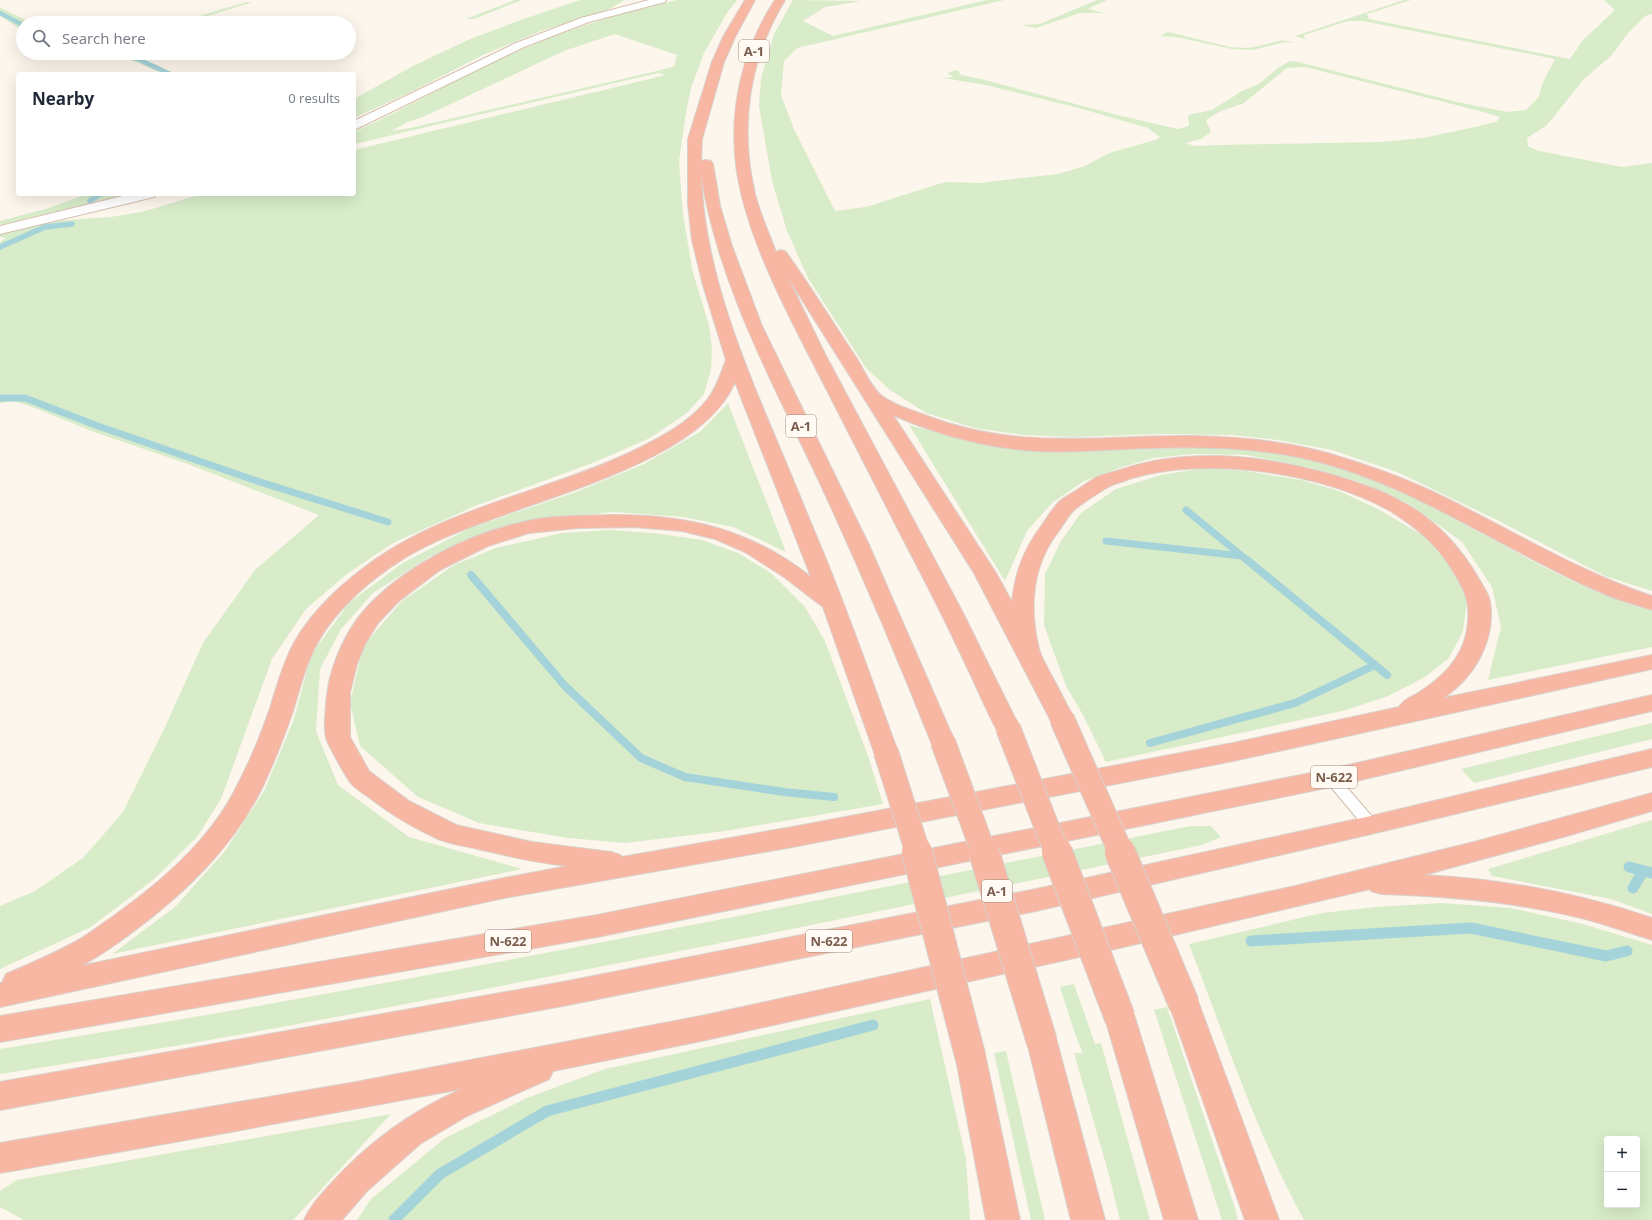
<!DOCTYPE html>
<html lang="en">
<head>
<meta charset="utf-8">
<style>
  :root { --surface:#fff; --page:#f6f6f7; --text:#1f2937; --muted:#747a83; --line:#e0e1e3 }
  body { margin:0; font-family:"Open Sans",sans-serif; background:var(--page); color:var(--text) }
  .controls { position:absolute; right:12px; bottom:12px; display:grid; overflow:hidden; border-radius:4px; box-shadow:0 4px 16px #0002 }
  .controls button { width:36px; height:36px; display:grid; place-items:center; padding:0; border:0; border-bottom:1px solid var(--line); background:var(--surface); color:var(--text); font:20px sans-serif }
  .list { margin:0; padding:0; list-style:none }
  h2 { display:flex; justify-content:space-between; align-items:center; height:52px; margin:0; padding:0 16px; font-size:17px }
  h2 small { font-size:13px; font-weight:400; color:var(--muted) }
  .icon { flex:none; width:22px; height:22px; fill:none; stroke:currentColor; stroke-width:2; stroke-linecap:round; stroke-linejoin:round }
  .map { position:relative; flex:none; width:1652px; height:1220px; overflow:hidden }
  .search { position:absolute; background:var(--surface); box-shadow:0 4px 16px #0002; left:16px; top:16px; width:340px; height:44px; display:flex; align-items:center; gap:10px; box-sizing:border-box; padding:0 14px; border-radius:22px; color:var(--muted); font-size:15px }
  .panel { position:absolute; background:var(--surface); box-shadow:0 4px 16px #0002; left:16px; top:72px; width:340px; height:124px; border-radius:4px }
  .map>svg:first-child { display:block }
</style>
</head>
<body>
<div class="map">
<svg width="1652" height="1220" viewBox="0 0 1652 1220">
  <rect width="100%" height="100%" fill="#fdf6ec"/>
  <g fill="#d8ecc9" fill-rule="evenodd">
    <polygon points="515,0 522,0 474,19 466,19"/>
    <polygon points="580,0 625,0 606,11 541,31 483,55 415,90 354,118 354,99 413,66 470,39 518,21"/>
    <path d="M677,0H737L727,13L704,53L691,88L686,113L679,161L683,215L693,273L709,325L712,348L711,370L704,394L687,413L650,438L595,462L475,506L393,543L348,573L306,609L272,659L221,799L197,837L154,879L91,927L0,969V906L35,891L83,858L123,812L164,729L203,643L255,570L319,515L185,463L94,432L35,408L14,401L0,403V242L6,238L0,237V234L53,221L110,217L142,212L202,194H354V150L662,76L664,74L658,73L354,144V132C410,107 462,75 518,51C569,29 622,12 677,0ZM615,34L677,55L674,66L657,71L410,128L391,131L408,122L423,117L564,51Z"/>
    <path d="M793,0L862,1L825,7L803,21L833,36L987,0H1004L797,48L784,61L781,95L794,129L835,211L866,207L945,182L980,183L1058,174L1085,166L1109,153L1155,140L1160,137L1148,128L1079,108L986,85L943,78L953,77L947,73L957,70L961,75L985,80L1113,114L1178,129L1189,126L1188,115L1212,110L1242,91L1259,84L1278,68L1288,62L1294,61L1457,102L1507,112L1526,110L1538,98L1543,82L1555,59L1363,21H1348L1304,35L1305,39L1295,36L1404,0H1411L1367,14L1369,19L1383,22L1570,59L1583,40L1615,10L1604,0H1652V14L1645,16L1629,32L1611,56L1584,79L1547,125L1527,138L1528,146L1539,151L1622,167L1652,163V591L1605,576L1503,523L1397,472L1332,450L1278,440L1232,435L1159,434L1073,437L1023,435L975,428L926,413L890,390L866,368L808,278L787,231L772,181L759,106L761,78L774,34ZM1305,67L1476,110L1500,117L1496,122L1470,128L1423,138L1380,142L1220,145L1195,146L1185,143L1201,139L1211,132L1206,120L1219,112L1244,103L1287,68Z"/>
    <polygon points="1097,0 1107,0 1088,9 1104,13 1080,13 1036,28 1022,25 1040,24"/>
    <polygon points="246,2 253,2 185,23 176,23"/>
    <polygon points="0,8 3,9 32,23 23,23 23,31 0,16"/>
    <polygon points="1168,32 1230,47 1248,48 1259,46 1282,40 1295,43 1285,42 1253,50 1232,49 1176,37 1160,36"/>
    <path d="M71,53H129L159,66L174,74C153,74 135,58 114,55C100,53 84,59 71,53Z"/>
    <polygon points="87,194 128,194 0,225 0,221 49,208"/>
    <polygon points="728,403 786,552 733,527 684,517 613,512 543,520 480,534 429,557 373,593 341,629 320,669 316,731 338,785 409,837 522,869 112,954 175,907 225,851 264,791 294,719 311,655 349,603 401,564 470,528 576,492 644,464 700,432"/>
    <path d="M909,425C925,429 942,434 958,437C979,441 1000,443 1020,446C1036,448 1052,451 1067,451C1145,452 1224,440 1301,457C1428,485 1528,576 1652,611V647L1488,680L1501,627L1492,587L1462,542L1411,505L1363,483L1312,468L1246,455L1193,454L1153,458L1119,468L1084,481L1052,503L1027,531L1005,581Z"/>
    <polygon points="1205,468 1246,471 1301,480 1339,491 1378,509 1422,535 1454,569 1467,601 1463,631 1449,658 1425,677 1386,697 1342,711 1106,762 1083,715 1066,686 1044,625 1045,574 1061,541 1081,513 1116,489 1161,475"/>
    <polygon points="608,530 654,533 702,540 738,553 771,573 805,607 825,641 868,756 883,804 725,831 625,843 568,838 479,823 418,797 360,746 350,703 363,646 402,601 454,565 496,548 562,533"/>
    <polygon points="1652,723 1652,739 1474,783 1461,769"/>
    <polygon points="1652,820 1652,914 1611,899 1492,876 1488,869"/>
    <path d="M1190,826H1211L1221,837L1202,845C885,911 568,975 249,1033C166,1048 83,1061 0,1074V1049C84,1035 168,1022 252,1007C566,951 878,889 1190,826Z"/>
    <path d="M1442,903L1511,908L1583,924L1652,945V1220H1304C1256,1133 1225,1037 1189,944L1322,913L1376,907ZM1607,1139H1637V1205H1607Z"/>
    <polygon points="1074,984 1095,1044 1101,1043 1150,1220 1120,1220 1109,1175 1074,1053 1083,1053 1075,1034 1060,987"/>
    <polygon points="930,999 966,1159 970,1220 357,1220 371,1199 445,1138 527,1098 605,1069"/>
    <polygon points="1167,1007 1236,1211 1238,1220 1222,1220 1154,1010"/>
    <polygon points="1006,1051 1045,1220 1031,1220 994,1053"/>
    <polygon points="391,1114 293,1220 24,1220 0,1207 0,1191 17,1180"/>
  </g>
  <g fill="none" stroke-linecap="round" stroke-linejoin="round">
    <g stroke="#a5d3da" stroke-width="4.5">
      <polyline points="0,13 23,25"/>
      <polyline points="117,53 138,59 170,74"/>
    </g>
    <g stroke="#a5d3da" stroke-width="5.5">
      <polyline points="90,201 100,194"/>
      <polyline points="0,247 45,227 72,224"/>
    </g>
    <g stroke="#a5d3da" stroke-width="7">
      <polyline points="0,398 25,398 98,426 254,480 388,522"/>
      <polyline points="1186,510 1248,561"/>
      <polyline points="1106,541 1242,556"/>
    </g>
    <g stroke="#a5d3da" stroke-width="8">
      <polyline points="1247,560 1375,665"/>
      <polyline points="471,575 565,686 641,758 685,777 784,792 834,797"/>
      <polyline points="1150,743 1295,703 1375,665 1387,675"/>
    </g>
    <g stroke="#a5d3da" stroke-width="11">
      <polyline points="1629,867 1652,873"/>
      <polyline points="1633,888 1643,871"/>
      <polyline points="1251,941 1471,928 1606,956 1627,951"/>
      <polyline points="394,1220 440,1174 547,1111 873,1025"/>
    </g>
    <g stroke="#d1beb0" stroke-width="2">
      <polygon id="lane" points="1331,773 1336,775 1376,821 1378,825 1376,829 1371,830 1366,829 1326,781 1324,778 1326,775"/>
    </g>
    <g stroke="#d6c0b0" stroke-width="2">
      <g id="secondary">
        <polygon points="649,0 666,0 665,2 589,22 524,47 354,130 354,121 516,43 581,18"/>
        <polygon points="131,194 156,194 154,197 0,234 0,226"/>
      </g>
    </g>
    <g stroke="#dad1cd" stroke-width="2">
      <g id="highway">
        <path d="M745,0H755L735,37L724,62L702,139L701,161L706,160L711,161L713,164L720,206L732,246L762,326L869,545L955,742L952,748L943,750L934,748L931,742C896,654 859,567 819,481C772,381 719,286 701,175C705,287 757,391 799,494C814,531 830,567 844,605C863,654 880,703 898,752L895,758L886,761L877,758L874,752L823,607L784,577L745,552L715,539L682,531L635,527L578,528L529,533L488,546L440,570L399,601L378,623L365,644L357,664L350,692V737L369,771L409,801L456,825L532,842L611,852L620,855L622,857L798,826L1233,743L1399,707C1403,700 1411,697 1418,693C1442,678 1462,659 1467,630C1472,602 1464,588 1449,565C1435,543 1414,526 1392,512C1324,472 1204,455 1129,479C1123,482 1116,483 1110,486C1101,491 1079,505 1072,512C1067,518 1063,525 1058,532C1032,566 1029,608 1039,649C1041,657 1046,664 1049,671C1058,687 1066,703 1074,719L1071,725L1062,727L1053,725L974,573L787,276L825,354L962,611L1020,728L1017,734L1008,736L999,734C986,711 976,685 964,661C945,620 924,579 903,539C873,480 843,422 813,363C783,305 744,230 736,165C729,107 743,49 775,0H785C749,59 739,126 755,194C760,214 769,233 776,252L781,250L786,252C811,287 833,323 857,359C863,369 873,390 882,396C894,405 912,410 927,416C1019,451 1100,435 1195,436C1240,437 1284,441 1327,453C1362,463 1396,475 1429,490C1504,525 1573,570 1652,596V610L1614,598L1584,585C1485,539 1391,471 1281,454C1230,446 1179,447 1128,449C1098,450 1067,453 1037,451C987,448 938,435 893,415L996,573L1012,602C1015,572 1024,549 1042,525C1047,518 1052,509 1059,502C1064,497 1071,494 1077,490C1083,486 1089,482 1095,478C1103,474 1114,472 1123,469C1189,448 1260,455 1326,473C1353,481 1380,489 1404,503C1436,520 1461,548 1479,579C1483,587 1489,594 1490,602C1496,640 1474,678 1443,698L1652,655V669L1233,761L798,846L504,898L0,1007V983H2L6,974C27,965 49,956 69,945C84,938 97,927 111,918C160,883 210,841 237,786C250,761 261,735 270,708C277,686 283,663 294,643C310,614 335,590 361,570C438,509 541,494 629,453C656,440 688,424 707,400C716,389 721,373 726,360L703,285L692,240L688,204V139L712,62L723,37ZM735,382L811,577C750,529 686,514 610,515C581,516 551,515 523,522C467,534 399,569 362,613C347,631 336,656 330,678C327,690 323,726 326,738C328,745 345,775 350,782C355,789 365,794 371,799C392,815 414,828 438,839C450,844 465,846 478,849C508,856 537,863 568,866L504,878L80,966C99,957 116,944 134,931C186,892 233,847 262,788C274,763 284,737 293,711C300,688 306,663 318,642C337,608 371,579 403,559C489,504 694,477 735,382Z"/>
        <polygon points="1652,695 1652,711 1331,787 597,937 0,1042 0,1016 597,915 1331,769"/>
        <polygon points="1652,749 1652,767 1371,834 1036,911 568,1005 0,1110 0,1082 568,981 1036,889 1371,816"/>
        <path d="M1652,793V811L1563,837L1424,875C1503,879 1578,893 1652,918V940C1630,933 1608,925 1585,919C1518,902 1450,896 1381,894L1371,891L1370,889L1115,949L706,1040L553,1071L549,1079L467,1116L420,1144L367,1191L342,1220H304C310,1207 318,1198 327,1188C364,1146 411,1111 462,1089L214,1135L0,1173V1143L356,1082L706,1015L1295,886L1474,842Z"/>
        <polygon points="1184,992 1194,995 1199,1004 1279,1220 1245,1220 1169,1004 1174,995"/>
        <polygon points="1120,1006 1130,1009 1135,1018 1198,1220 1164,1220 1105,1018 1110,1009"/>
        <polygon points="1042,1029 1053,1033 1057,1042 1105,1220 1071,1220 1027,1042 1031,1033"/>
        <polygon points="971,1046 982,1050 986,1059 1020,1220 986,1220 956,1059 960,1050"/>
      </g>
    </g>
    <use href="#lane" fill="#fff" fill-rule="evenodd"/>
    <use href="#secondary" fill="#fff" fill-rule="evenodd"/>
    <use href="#highway" fill="#f7b7a3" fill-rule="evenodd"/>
    <g stroke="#dad1cd" stroke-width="26" stroke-linecap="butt">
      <g id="highway-bridge-far1">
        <polyline points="1062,719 1121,853"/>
        <polyline points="1008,728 1057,853"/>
        <polyline points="943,742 984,853"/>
        <polyline points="886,752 918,853"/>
      </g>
    </g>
    <g stroke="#dad1cd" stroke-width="32" stroke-linecap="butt">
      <g id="highway-bridge">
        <polyline points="917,852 971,1059"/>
        <polyline points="984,852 1042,1042"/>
        <polyline points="1057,852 1120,1018"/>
        <polyline points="1120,852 1184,1004"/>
      </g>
    </g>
    <use href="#highway-bridge-far1" stroke="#f7b7a3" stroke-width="24"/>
    <use href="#highway-bridge" stroke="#f7b7a3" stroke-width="30"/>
  </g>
  <g text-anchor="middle" stroke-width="3" stroke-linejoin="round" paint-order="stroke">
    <g fill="#fffaf3" stroke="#a28b7f" stroke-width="1">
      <rect x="739" y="40" width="30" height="22" rx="3"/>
      <rect x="786" y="415" width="30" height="22" rx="3"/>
      <rect x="1311" y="766" width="46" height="22" rx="3"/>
      <rect x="982" y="880" width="30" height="22" rx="3"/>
      <rect x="485" y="930" width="46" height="22" rx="3"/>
      <rect x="806" y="930" width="46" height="22" rx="3"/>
    </g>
    <g font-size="13" font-weight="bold" fill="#7a5c4d">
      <text x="754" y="56">A-1</text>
      <text x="801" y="431">A-1</text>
      <text x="1334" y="782">N-622</text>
      <text x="997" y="896">A-1</text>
      <text x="508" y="946">N-622</text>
      <text x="829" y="946">N-622</text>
    </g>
  </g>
</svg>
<div class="controls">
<button>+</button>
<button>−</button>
</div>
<div class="search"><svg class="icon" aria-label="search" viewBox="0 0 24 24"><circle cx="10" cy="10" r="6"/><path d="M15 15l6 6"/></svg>Search here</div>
<section class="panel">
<h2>Nearby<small>0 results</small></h2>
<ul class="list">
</ul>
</section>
</div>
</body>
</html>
